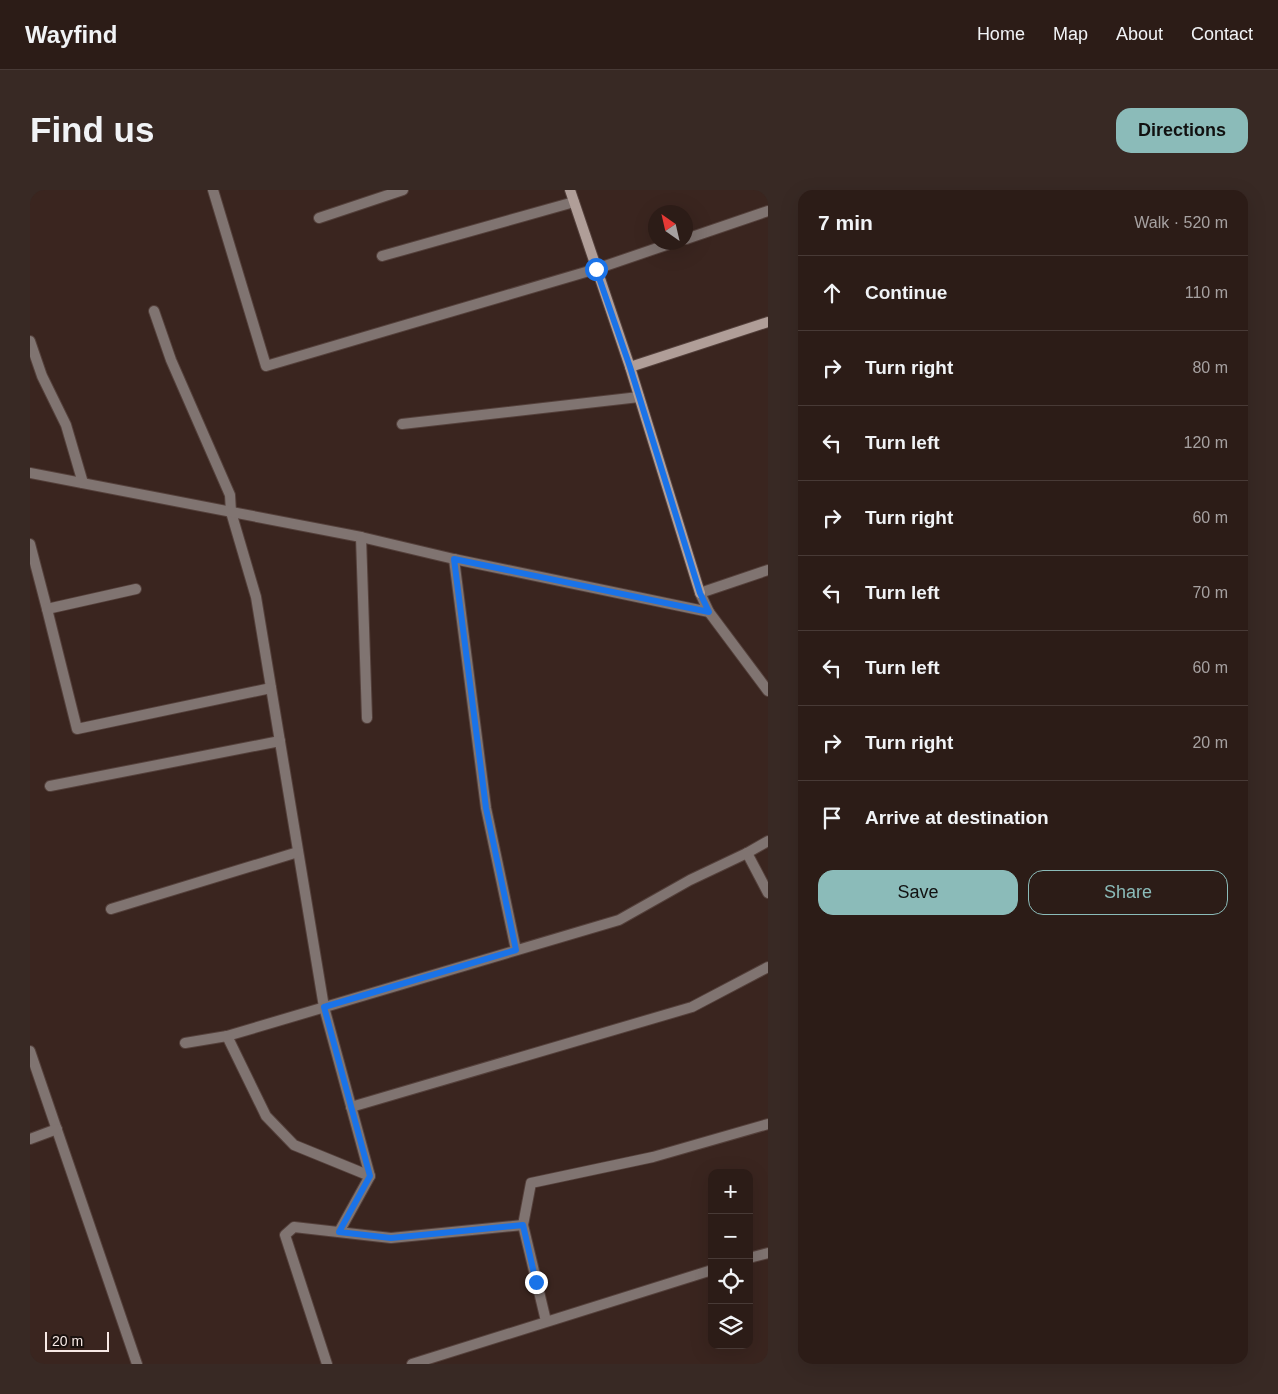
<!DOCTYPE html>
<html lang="en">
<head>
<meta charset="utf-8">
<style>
  :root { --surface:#2c1c17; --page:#382924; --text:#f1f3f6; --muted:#a6a1a1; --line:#483a36; --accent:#8bbbb9 }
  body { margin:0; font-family:Helvetica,sans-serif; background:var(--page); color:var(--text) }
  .controls { position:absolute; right:15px; bottom:15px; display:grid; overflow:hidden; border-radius:10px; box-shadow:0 5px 20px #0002 }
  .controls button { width:45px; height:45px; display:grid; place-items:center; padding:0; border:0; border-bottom:1px solid var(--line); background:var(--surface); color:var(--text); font:25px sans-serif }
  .compass { position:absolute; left:618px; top:15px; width:45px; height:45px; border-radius:50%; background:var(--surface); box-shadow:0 5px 20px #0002; rotate:326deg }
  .scale { position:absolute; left:15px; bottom:12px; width:64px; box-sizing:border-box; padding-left:5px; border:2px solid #f7e9e5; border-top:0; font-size:14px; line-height:18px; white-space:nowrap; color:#f7e9e5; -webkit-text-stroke:4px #1a110e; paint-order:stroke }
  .stop { position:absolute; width:15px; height:15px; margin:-11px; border:4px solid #1a73e8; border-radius:50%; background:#fff }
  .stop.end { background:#1a73e8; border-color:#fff; box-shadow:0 1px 5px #0008 }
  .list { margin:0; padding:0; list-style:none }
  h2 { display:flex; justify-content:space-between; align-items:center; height:65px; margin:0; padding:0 20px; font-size:21px }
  h2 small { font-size:16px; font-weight:400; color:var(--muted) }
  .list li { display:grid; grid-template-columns:32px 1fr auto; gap:15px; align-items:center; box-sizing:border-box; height:75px; padding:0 20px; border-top:1px solid var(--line) }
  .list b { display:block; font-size:19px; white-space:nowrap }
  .list em { font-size:16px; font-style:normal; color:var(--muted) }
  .actions { display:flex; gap:10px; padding:15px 20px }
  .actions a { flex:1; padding:11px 0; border:1px solid var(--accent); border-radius:15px; text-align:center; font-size:18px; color:var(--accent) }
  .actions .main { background:var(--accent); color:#111 }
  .icon { flex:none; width:28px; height:28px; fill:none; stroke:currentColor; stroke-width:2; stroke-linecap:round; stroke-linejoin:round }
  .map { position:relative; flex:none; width:738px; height:1174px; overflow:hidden; border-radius:15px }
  header { display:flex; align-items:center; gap:30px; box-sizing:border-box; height:70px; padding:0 25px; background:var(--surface); border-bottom:1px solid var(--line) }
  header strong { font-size:24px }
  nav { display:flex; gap:28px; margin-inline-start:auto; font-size:18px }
  .intro { display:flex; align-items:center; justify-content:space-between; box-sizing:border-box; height:120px; padding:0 30px }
  h1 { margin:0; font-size:35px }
  .button { padding:12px 22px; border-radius:15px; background:var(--accent); color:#111; font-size:18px; font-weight:700 }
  main { display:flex; gap:30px; padding:0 30px }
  aside { flex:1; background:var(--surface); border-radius:15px; box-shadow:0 5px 20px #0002 }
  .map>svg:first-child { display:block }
</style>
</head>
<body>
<header>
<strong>Wayfind</strong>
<nav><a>Home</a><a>Map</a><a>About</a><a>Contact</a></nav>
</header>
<div class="intro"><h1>Find us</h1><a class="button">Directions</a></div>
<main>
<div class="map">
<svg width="738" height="1174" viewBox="0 0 738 1174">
  <rect width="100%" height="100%" fill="#3a251f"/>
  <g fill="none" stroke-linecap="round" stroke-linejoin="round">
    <g stroke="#54403b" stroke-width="12">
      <g id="lane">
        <polyline points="656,49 738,21"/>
        <polyline points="566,79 645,52"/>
      </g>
    </g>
    <g stroke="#54403b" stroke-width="12">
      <g id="street">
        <polyline points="183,0 236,176 566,79"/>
        <polyline points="289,28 373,0"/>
        <polyline points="352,66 544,12"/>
        <polyline points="124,121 141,170 200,305 201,322 226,407 294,817 340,986 309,1042"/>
        <polyline points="0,151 12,186 36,235 53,293"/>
        <polyline points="372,234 609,207"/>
        <polyline points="0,283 331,347 424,369 679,422"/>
        <polyline points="331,347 337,528"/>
        <polyline points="0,354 17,419"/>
        <polyline points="424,369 456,618 486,760"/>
        <polyline points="738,380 670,403 679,422 738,501"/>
        <polyline points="106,399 17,419 47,539 241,498"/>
        <polyline points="20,596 250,551"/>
        <polyline points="717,663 738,703"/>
        <polyline points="81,719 268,662"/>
        <polyline points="197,846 236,926 264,955 340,986"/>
        <polyline points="155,853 197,846 589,730 660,690 717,663 738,651"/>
        <polyline points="0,861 107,1174"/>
        <polyline points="321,917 662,817 738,777"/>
        <polyline points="0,949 27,939"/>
        <polyline points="719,1068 738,1063"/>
        <polyline points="516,1131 493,1035 501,993 623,967 738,934"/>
        <polyline points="297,1174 255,1045 264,1037 361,1048 493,1035"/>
        <polyline points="382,1174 682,1080"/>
      </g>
    </g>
    <g stroke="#54403b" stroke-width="12">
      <g id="secondary">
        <polyline points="540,0 600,177 670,403"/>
        <polyline points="600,177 738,132"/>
      </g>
    </g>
    <use href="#lane" stroke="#807471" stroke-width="10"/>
    <use href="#street" stroke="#807471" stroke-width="10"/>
    <use href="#secondary" stroke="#b09e98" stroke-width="10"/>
  </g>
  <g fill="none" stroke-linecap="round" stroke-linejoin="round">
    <polyline stroke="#1a73e8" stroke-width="6" points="506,1092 493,1035 361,1048 309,1042 340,986 294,817 486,760 456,618 424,369 679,422 670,403 600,177 566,79"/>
  </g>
</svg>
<div class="controls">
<button>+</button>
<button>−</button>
<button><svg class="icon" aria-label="locate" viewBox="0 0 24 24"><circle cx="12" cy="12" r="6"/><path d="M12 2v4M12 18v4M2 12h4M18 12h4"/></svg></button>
<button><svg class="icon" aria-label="layers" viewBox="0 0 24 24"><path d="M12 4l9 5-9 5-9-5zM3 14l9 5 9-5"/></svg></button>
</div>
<svg class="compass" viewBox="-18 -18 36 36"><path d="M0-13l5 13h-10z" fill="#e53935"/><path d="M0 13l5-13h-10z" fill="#a6a1a1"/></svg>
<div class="scale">20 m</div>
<div class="stop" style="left:566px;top:79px"></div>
<div class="stop end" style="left:506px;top:1092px"></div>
</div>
<aside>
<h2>7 min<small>Walk · 520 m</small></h2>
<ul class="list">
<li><svg class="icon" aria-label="ahead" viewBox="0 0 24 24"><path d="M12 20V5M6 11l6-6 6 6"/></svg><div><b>Continue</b></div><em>110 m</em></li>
<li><svg class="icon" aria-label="right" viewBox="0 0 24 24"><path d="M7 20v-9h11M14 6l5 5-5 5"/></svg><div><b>Turn right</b></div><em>80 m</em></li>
<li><svg class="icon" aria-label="left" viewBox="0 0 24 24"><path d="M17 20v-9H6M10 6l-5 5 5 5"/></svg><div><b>Turn left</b></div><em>120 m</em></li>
<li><svg class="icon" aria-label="right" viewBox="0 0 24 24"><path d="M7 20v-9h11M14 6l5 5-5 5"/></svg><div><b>Turn right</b></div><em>60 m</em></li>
<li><svg class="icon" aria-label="left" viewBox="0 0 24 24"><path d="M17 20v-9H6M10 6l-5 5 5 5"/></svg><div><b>Turn left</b></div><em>70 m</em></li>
<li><svg class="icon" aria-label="left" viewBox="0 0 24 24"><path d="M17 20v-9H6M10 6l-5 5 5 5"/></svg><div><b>Turn left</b></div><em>60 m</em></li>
<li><svg class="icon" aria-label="right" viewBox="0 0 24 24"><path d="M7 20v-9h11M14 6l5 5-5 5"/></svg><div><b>Turn right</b></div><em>20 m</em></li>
<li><svg class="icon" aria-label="arrive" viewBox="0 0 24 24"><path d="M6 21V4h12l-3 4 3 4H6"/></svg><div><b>Arrive at destination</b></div></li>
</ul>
<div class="actions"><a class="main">Save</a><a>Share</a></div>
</aside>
</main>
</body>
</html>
